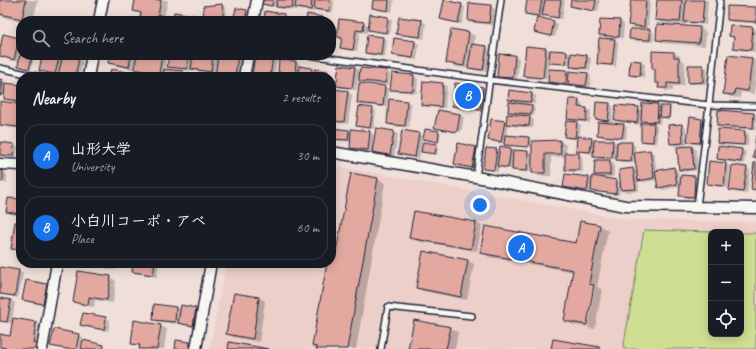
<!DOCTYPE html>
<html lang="en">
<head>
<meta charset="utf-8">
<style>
  :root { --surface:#171b24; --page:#242831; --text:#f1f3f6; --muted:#9ea1a6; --line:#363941; --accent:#1a73e8 }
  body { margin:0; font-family:Caveat,"Klee One",sans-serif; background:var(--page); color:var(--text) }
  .controls { position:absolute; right:12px; bottom:12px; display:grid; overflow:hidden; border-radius:8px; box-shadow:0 2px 10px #0003 }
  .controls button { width:36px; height:36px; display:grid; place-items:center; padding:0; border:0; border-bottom:1px solid var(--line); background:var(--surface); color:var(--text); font:20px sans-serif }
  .you { position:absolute; left:480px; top:205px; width:14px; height:14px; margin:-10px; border:3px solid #fff; border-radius:50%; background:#1a73e8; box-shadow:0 0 0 6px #1a73e833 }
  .badge { display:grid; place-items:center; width:26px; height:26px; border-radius:50%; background:var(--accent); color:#fff; font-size:13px; font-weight:700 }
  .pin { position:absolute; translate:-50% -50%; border:2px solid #fff; box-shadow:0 1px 4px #0006 }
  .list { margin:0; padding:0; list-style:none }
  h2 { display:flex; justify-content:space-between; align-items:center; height:52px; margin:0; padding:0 16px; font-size:17px }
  h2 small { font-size:13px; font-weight:400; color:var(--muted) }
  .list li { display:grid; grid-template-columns:26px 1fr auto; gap:12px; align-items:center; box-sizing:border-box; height:64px; margin:0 8px 8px; padding:0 8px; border:1px solid var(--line); border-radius:16px }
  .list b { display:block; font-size:15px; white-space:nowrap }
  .list p { margin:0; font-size:13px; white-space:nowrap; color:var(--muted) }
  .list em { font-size:13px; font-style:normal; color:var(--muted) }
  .icon { flex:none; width:22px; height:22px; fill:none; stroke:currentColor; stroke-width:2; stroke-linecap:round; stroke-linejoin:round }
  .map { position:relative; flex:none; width:756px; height:349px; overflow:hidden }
  .search { position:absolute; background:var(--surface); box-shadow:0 2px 10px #0003; left:16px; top:16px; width:320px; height:44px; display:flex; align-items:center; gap:10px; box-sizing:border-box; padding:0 14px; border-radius:16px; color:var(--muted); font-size:15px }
  .panel { position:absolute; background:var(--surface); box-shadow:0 2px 10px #0003; left:16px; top:72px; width:320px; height:196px; border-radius:16px }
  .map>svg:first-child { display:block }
</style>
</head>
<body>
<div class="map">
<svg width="756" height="349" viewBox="0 0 756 349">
  <rect width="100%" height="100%" fill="#f0dfd9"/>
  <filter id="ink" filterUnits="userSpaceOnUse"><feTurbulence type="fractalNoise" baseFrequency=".025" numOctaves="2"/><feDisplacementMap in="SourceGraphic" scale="8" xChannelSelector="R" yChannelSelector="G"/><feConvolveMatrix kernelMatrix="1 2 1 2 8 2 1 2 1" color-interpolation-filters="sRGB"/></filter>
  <g filter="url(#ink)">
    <path fill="#eccfc8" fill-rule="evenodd" d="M331,165L628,220L756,222V349H210L226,263H331ZM711,232H741V334H711Z"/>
    <polygon fill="#cedf93" stroke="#788067" points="644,230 711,232 711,334 741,334 741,233 756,233 756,349 623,349"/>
    <g fill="#0003" fill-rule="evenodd">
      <polygon points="0,0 38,0 33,21 21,22 6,18 0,15"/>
      <polygon points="136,0 168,0 164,18 172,21 140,21 141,14 134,11"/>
      <polygon points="264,0 334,0 333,13 319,11 315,9 315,12 300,10 296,8 296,10 281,9 276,6 276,7 267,6 264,4"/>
      <polygon points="374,0 394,0 392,12 377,10 373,8"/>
      <polygon points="528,0 542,0 545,2 546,0 565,0 562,19 547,17 544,15 543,20 554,22 558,24 555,37 539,34 535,32 538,17 530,16 526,13"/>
      <polygon points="572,0 600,0 598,12 575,8 571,6"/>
      <polygon points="632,0 648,0 650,1 648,28 633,27 629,24"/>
      <polygon points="658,0 707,0 708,1 706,25 689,23 686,22 686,25 662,23 656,19"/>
      <polygon points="222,5 226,7 227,21 205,21"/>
      <polygon points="461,5 465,7 462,24 445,21 441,18"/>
      <polygon points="491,6 495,9 493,25 473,23 469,21"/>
      <polygon points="756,8 756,23 732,22 728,20"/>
      <polygon points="246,11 250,13 249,21 234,21"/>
      <polygon points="284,15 288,18 287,21 265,21"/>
      <polygon points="371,15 388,18 392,20 390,34 373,31 368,28 367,33 360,32 357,51 345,50 341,47 342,39 338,36 340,20 364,23 369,26"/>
      <polygon points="198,17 202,19 201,21 174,21"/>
      <polygon points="322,18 326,20 326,21 307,21"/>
      <polygon points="601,20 620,21 624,24 623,38 604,37 600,35"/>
      <polygon points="422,21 426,24 424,39 401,35 397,33"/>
      <polygon points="700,28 706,32 705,46 663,43 657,39"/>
      <polygon points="753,28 756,30 755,52 738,50 734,48 734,38 730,36"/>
      <polygon points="650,30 654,33 653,42 634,41 630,39"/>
      <polygon points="469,33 475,36 474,45 486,47 490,49 487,72 473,70 470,68 470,69 453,66 447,62"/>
      <polygon points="368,36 383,38 387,40 385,57 370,55 366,53"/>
      <polygon points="19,39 21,40 21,52 20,52 19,56 33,60 31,69 21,67 20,62 3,58 0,56 0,53"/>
      <polygon points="614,40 618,42 616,67 602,65 598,63"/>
      <polygon points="415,42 419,44 417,60 397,57 393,55"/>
      <polygon points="546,48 550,51 567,52 572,55 587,56 591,58 590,70 575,69 571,66 553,65 571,66 571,64 553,62 553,64 549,62 547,79 528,78 524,75"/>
      <polygon points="674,53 680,56 680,59 685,62 684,86 673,86 673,91 666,91 660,87 660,85 656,82 656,70 653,68"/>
      <polygon points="28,55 64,55 79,59 83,61 79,77 66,77 60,74 59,76 44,72 40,70 42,58"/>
      <polygon points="111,55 162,56 166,58 164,70 183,72 187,74 186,77 164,77 164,76 139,71 135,69 135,70 116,66 110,62"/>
      <polygon points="170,55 242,55 239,77 216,77 217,74 196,71 191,68 191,71 172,68 168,66"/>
      <polygon points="256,55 273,58 277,60 274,77 260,77 253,74"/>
      <polygon points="500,55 515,56 519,59 517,80 502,78 498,76"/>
      <polygon points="752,59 756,61 756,77 754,94 741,92 740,98 730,97 724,93"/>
      <polygon points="631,61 641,62 645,64 644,77 634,77 630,74"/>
      <polygon points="296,62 300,64 300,67 311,69 316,71 328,72 332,74 331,78 331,77 285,77 285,74 279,72"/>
      <polygon points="340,66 355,68 361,71 386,71 390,74 389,85 364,82 358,79 356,90 341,88 337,85"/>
      <polygon points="703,66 707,68 707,84 693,84 689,82"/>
      <polygon points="112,70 127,73 131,75 131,77 110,77"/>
      <polygon points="566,71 570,74 587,74 591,76 590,88 573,86 570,84 569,85 553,84 549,82"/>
      <polygon points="414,76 418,79 417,93 395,91 391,89"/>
      <polygon points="331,79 334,80 332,89 331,89"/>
      <polygon points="0,80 7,83 6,84 21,86 21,102 9,101 5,98 0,98 6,98 7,96 0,95"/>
      <polygon points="443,84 447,86 445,108 426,107 422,104"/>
      <polygon points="385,87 389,89 387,107 362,105 358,102"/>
      <polygon points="482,88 488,91 486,112 460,109 454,106"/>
      <polygon points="335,90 348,92 352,95 348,124 334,122 333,130 348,131 352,133 352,131 370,132 374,135 373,141 375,142 394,132 398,134 394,157 377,154 372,151 372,152 355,150 351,148 351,142 334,140 332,139 332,141 331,141 331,97 333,99"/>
      <polygon points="510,91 532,94 536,96 535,104 527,103 535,108 534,116 527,115 534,120 533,128 512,126 508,124 506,136 529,138 533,141 533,142 560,141 566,145 566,154 578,154 582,156 583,172 570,172 566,170 566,157 551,157 551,176 539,176 533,173 533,164 531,164 531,172 517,172 512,169 502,168 499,166 498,172 488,170 484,168 487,149 497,150 500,152 501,147 511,149 515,151 528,152 533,155 533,149 508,146 533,149 534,147 508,144 508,146 505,144 493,142 489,139 504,122 507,124 516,116 509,112 517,104 509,100"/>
      <polygon points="578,100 582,103 582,108 587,109 591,111 590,123 573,121 581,125 579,137 591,139 595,141 613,141 617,144 631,143 635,146 635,153 650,151 654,153 657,171 674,168 678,171 680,183 695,177 699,179 697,199 684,198 680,195 681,186 663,190 659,187 658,180 643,182 638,179 639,191 626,192 620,189 619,195 596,192 591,190 591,192 568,189 564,186 589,178 593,181 593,178 617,181 621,183 633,169 638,172 636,163 621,162 616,159 598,159 594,157 594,154 581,152 577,150 578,139 569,139 565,136 575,123 568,119"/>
      <polygon points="0,102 21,105 21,129 0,126"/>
      <polygon points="407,102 411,104 409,127 392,126 388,124"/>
      <polygon points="609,104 613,106 612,124 623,125 627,127 626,139 602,137 598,135 603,123 596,119"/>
      <path d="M658,105L660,107L671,108L670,118L661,117L660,124L651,123L657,126V143H646L642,141V125L619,122L615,120L638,108L642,110ZM641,120L648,124H641Z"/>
      <polygon points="372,109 376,111 374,129 361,128 357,125"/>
      <polygon points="438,111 460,115 464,117 461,132 438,128 438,129 435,128"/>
      <polygon points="754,114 756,115 756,130 722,128 718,125"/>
      <polygon points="691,119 702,120 706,122 703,145 692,144 688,141"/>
      <polygon points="682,125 686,128 687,145 675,146 671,143"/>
      <polygon points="426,130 441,133 439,142 426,140 423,138 419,159 403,156 399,153 403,131 419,134 425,138"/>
      <polygon points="719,130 745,132 749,134 748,146 722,145 718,143"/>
      <polygon points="0,143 14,145 18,147 16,158 0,156"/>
      <polygon points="459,144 476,148 480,150 476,170 459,166 455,164"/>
      <polygon points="437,145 438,146 437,155 422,151"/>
      <polygon points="692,147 696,149 698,170 684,172 680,170"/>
      <polygon points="742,150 746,152 744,164 722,161 718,159"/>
      <polygon points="596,161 610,161 614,164 614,177 600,177 596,174"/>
      <polygon points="710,162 726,164 730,166 728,188 712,186 708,183"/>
      <polygon points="746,168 750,170 747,194 734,192 730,190"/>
      <polygon points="0,171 3,172 7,174 7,183 0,183"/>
      <polygon points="377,179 385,183 356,349 318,349 318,348 313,345 328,263 331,263 331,257 336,258"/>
      <polygon points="21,200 21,215 11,214 7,211"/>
      <polygon points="476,222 482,226 477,251 417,241 410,237"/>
      <polygon points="600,226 608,230 597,287 602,290 595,329 588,328 595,285 593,285 586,327 573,325 565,320 574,272 489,257 481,252 577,244"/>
      <polygon points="424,252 468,261 474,264 467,300 423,291 417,288"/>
      <polygon points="74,263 88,263 87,265"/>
      <polygon points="92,263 117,263 115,270 95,265"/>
      <polygon points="134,263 159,263 157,277 137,273 133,271"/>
      <polygon points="0,268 19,271 23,274 18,298 0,294"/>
      <polygon points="110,277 116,281 113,303 95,300 94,307 80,305 74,302"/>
      <polygon points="46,285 50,287 47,306 27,302 23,299"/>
      <polygon points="259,298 265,301 259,342 233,337 227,334"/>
      <polygon points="0,299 11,301 15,303 12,319 36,323 42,327 42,349 2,349 0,348 0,335 11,337 13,324 0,321"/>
      <polygon points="155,305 176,307 181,310 196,309 200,311 197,327 183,325 179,322 179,324 158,322 154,319"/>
      <polygon points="106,318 110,320 108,331 85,327 81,325"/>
      <polygon points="135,322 161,326 167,329 164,349 140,349 140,347 132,343"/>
      <polygon points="450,328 458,332 455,349 410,349"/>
      <polygon points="79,335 83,337 82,341 103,346 111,349 82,349 83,344 81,344 80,349 63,349 55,347 51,345"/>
      <polygon points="190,343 194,345 193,349 176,349"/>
    </g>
    <g fill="#e3a9a0" stroke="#22223b">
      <polygon points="0,0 26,0 22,19 0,14"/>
      <polygon points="135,0 161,0 158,15 168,17 167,21 139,21 141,13 133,11"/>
      <polygon points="263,0 273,0 272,6 262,4"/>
      <polygon points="277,0 293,0 292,8 276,7"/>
      <polygon points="296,0 312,0 311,10 295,8"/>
      <polygon points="315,0 330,0 329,11 314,9"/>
      <polygon points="373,0 389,0 388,11 372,8"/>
      <polygon points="444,0 462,4 458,23 440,19"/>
      <polygon points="527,0 542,0 539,16 525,14"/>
      <polygon points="545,0 561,0 558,18 542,15"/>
      <polygon points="571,0 596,0 594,11 570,6"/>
      <polygon points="631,0 646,0 644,27 628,25"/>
      <polygon points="657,0 682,0 680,22 655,20"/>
      <polygon points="686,0 704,0 702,23 684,22"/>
      <polygon points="469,3 491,5 489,23 468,21"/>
      <polygon points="222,4 224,21 204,21 203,6"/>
      <polygon points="727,6 756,7 756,22 727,20"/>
      <polygon points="236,8 247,10 245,21 233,21"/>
      <polygon points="265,11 284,14 283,21 264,21"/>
      <polygon points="174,12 198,16 197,21 173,21"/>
      <polygon points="307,14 323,17 322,21 306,21"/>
      <polygon points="370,14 388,17 386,33 368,30"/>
      <polygon points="399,17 422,20 420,37 396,34"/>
      <polygon points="537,17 554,21 551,36 534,32"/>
      <polygon points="339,19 364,22 363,31 356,30 353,50 340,48 342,38 337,37"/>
      <polygon points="600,19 620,20 619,37 599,35"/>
      <polygon points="657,24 700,27 699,43 656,40"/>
      <polygon points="730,25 753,27 751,50 733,48 734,37 729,36"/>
      <polygon points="451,29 469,32 464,66 446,63"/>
      <polygon points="630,29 650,29 650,40 629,39"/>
      <polygon points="3,34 19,38 14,60 0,56 0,49"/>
      <polygon points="367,35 383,37 381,55 365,53"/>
      <polygon points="394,38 415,41 413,58 392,55"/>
      <polygon points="599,38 615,39 612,65 597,64"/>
      <polygon points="472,44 487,46 483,70 468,68"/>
      <polygon points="526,46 546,48 543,78 523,76"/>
      <polygon points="550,50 567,51 566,64 549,63"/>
      <polygon points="652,51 674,52 674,57 679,57 679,84 667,83 667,88 658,88 659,83 655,83 655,69 652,69"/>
      <polygon points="571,53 587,55 586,68 570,67"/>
      <polygon points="499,54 515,55 513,78 497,77"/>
      <polygon points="20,55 32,58 29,69 18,66"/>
      <polygon points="42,55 60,55 55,74 39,71"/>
      <polygon points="63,55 68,55 79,58 75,77 68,77 58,75"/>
      <polygon points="110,55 131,55 129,67 108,63"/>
      <polygon points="137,55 162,55 159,74 134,69"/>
      <polygon points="169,55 189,55 187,69 167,67"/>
      <polygon points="193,55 213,55 211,72 191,69"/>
      <polygon points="218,55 238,55 235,77 215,77"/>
      <polygon points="255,55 273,57 270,77 252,75"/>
      <polygon points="728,55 752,58 748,91 735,89 734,95 723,94"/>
      <polygon points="279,60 296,61 295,77 284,77 284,73 278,72"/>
      <polygon points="630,60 641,61 640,76 629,75"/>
      <polygon points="339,65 355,67 352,88 336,86"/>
      <polygon points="688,65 703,65 703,82 688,83"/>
      <polygon points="299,66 312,68 311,77 298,77"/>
      <polygon points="360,68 387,70 385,83 359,81"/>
      <polygon points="111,69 127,72 126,77 109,77"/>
      <polygon points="164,69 183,71 182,77 163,77"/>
      <polygon points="315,69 328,71 327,77 329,77 314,77"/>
      <polygon points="549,69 567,70 566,84 548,82"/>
      <polygon points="569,71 588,73 586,86 568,84"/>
      <polygon points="392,73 414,75 413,91 390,90"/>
      <polygon points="0,79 3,80 1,96 0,96"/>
      <polygon points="423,81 443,83 441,107 421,105"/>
      <polygon points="5,83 21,85 21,101 4,99"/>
      <polygon points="359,83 385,86 383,106 357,103"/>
      <polygon points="455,83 483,87 480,110 452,106"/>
      <polygon points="334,89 348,91 344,122 331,121 331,108"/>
      <polygon points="509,90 532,93 531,102 508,100"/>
      <polygon points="389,99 407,101 405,126 387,124"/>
      <polygon points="569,99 579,99 578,107 587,108 586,121 567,119"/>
      <polygon points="0,101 20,104 18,127 0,125"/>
      <polygon points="509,102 532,105 531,114 508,112"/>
      <polygon points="596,102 610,103 608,121 595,119"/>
      <polygon points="642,103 658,104 657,122 641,121"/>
      <polygon points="616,105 639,107 637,123 614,120"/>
      <polygon points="359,106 373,108 370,128 356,126"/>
      <polygon points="660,106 670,106 669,118 659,117"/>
      <polygon points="438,110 460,114 457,132 434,128"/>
      <polygon points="718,110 754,113 753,128 717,126"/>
      <polygon points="507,114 530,116 529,126 506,124"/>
      <polygon points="690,117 702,119 700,143 687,142"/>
      <polygon points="491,119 505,121 501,142 488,140"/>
      <polygon points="566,121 577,122 575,138 564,137"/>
      <polygon points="598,122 624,124 622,138 597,135"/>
      <polygon points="641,123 654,123 653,142 641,141"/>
      <polygon points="682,124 683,143 670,144 668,125"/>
      <polygon points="331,128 349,130 348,140 331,139"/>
      <polygon points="376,128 394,131 390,155 372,152"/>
      <polygon points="351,129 370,131 368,150 350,148"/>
      <polygon points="425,129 439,131 438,142 423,139"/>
      <polygon points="718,129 745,131 744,145 717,143"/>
      <polygon points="402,130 419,133 415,157 398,154"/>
      <polygon points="505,135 529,137 528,147 504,145"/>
      <polygon points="756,135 756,158 753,158"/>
      <polygon points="577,136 592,138 590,152 576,151"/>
      <polygon points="560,140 561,154 545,154 545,173 532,173 532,141"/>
      <polygon points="594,140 613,140 612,158 593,157"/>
      <polygon points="0,142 14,144 13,156 0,155"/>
      <polygon points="423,142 437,144 435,154 421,152"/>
      <polygon points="617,142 632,142 631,161 616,160"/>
      <polygon points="458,143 476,147 472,168 454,164"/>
      <polygon points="500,146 511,148 508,168 497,166"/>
      <polygon points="692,146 694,169 679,170 677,147"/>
      <polygon points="718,146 742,149 741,162 717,159"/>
      <polygon points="486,148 497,149 494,170 483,169"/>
      <polygon points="513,150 528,151 527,171 512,170"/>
      <polygon points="650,150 654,178 638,181 634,152"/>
      <rect x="565" y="153" width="14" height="17"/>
      <polygon points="595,160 610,160 610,175 594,175"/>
      <polygon points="709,161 726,163 724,186 707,184"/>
      <polygon points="754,163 756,163 756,190 751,189"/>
      <polygon points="732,165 747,167 743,192 729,190"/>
      <polygon points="674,167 677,184 658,188 655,171"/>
      <polygon points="633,168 636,189 621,190 619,170"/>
      <polygon points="0,170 3,171 3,181 0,181"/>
      <polygon points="351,173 378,178 347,349 316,349 317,347 312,346 327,263 331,263 331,256 335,257"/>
      <polygon points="565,174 589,177 587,191 563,187"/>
      <polygon points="681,175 695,176 694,197 679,196"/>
      <polygon points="592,176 617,180 616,194 591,191"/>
      <polygon points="8,198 21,199 21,214 6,212"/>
      <polygon points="414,211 476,222 471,249 409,238"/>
      <polygon points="580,221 600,225 589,284 594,285 587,325 564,321 573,270 480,253 485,226 576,243"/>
      <polygon points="15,222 21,222 21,250 11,249"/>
      <polygon points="423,251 468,260 461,297 416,288"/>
      <polygon points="90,263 112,263 111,268"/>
      <polygon points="133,263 155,263 153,275 132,272"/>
      <polygon points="0,267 19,270 15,296 0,294"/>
      <polygon points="78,271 111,276 107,300 89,297 88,305 73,302"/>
      <polygon points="26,280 47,284 43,304 22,300"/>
      <polygon points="234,293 259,297 253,339 226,334"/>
      <polygon points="0,298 11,300 7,322 0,321"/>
      <polygon points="154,304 176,307 175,322 153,320"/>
      <polygon points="181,305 196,308 193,326 178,323"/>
      <polygon points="83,313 106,317 104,330 80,325"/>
      <polygon points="13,318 36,322 33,343 36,344 35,349 12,349 0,347 0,334 10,336"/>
      <polygon points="134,320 161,325 157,349 139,349 140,345 131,344"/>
      <polygon points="414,320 451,327 446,349 408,349"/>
      <polygon points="54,329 79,334 76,349 66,349 50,346"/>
      <polygon points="553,339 600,347 599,349 551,349"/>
      <polygon points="83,340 104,345 103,349 81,349"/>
      <polygon points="176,340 190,342 189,349 175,349"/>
      <polygon points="229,342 269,349 228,349"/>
    </g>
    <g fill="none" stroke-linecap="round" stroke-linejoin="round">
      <g stroke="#22223b" stroke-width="8">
        <g id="lane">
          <polyline points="308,55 490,80 709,105 756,106"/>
          <polyline points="0,68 40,77"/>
          <polyline points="476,177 501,0"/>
          <polyline points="697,207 709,105 720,0"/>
          <polyline points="381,349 388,307 472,316"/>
        </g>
      </g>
      <g stroke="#22223b" stroke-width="13">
        <g id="street">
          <polyline points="99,21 103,0"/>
          <polyline points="253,21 257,0"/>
          <polyline points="88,77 92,55"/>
          <polyline points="244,77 248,55"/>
          <polyline points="331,152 476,177 625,206 756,208"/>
          <polyline points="0,164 21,165"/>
          <polyline points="42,349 57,263"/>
          <polyline points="196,349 211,263"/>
        </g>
      </g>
      <use href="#lane" stroke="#f6f6f2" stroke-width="5"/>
      <use href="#street" stroke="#f6f6f2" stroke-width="10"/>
    </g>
  </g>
</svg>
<div class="controls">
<button>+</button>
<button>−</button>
<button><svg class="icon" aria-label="locate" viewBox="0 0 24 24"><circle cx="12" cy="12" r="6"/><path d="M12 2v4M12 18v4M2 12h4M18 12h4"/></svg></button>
</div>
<div class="you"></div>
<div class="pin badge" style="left:521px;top:248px">A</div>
<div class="pin badge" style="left:468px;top:96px">B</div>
<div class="search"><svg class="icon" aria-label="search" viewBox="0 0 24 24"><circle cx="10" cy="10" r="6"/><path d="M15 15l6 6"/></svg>Search here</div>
<section class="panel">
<h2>Nearby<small>2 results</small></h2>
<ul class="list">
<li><span class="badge">A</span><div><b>山形大学</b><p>University</p></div><em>30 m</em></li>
<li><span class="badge">B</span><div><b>小白川コーポ・アベ</b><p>Place</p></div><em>60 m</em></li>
</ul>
</section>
</div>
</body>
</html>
